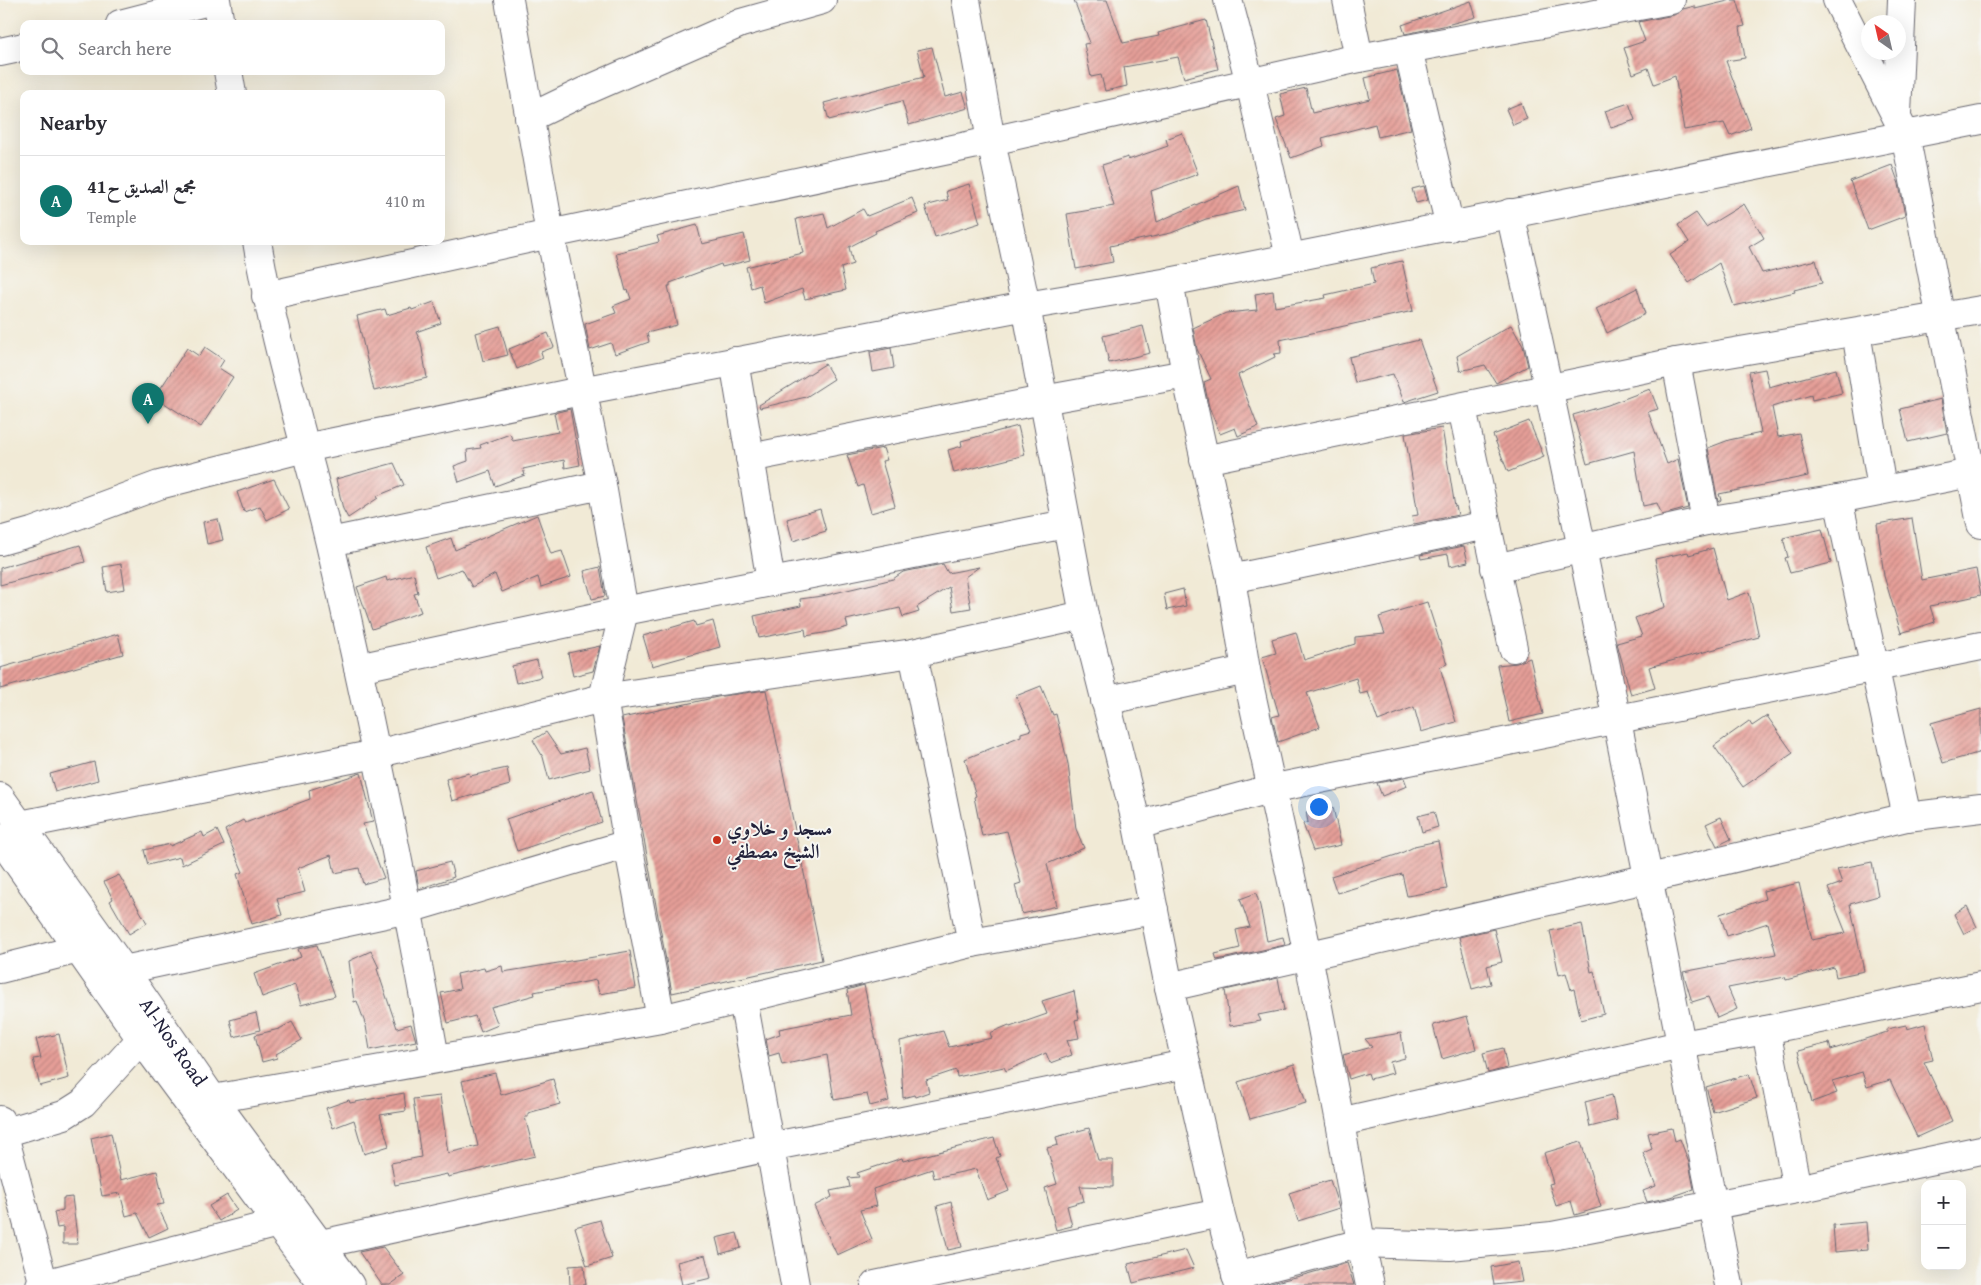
<!DOCTYPE html>
<html lang="en">
<head>
<meta charset="utf-8">
<style>
  :root { --surface:#fff; --page:#f7f7f7; --text:#2b2b33; --muted:#7c7c81; --line:#e1e1e2; --accent:#0f766e }
  body { margin:0; font-family:"Gentium Book Plus",Amiri,serif; background:var(--page); color:var(--text) }
  .controls { position:absolute; right:15px; bottom:15px; display:grid; overflow:hidden; border-radius:10px; box-shadow:0 5px 20px #0002 }
  .controls button { width:45px; height:45px; display:grid; place-items:center; padding:0; border:0; border-bottom:1px solid var(--line); background:var(--surface); color:var(--text); font:25px sans-serif }
  .compass { position:absolute; left:1861px; top:15px; width:45px; height:45px; border-radius:50%; background:var(--surface); box-shadow:0 5px 20px #0002; rotate:326deg }
  .you { position:absolute; left:1318px; top:806px; width:18px; height:18px; margin:-12px; border:4px solid #fff; border-radius:50%; background:#1a73e8; box-shadow:0 0 0 8px #1a73e833 }
  .badge { display:grid; place-items:center; width:32px; height:32px; border-radius:50%; background:var(--accent); color:#fff; font-size:16px; font-weight:700 }
  .pin { position:absolute; translate:-50% -41px; filter:drop-shadow(0 1px 2px #0008) }
  .pin::after { content:''; position:absolute; top:26px; width:18px; height:15px; background:inherit; clip-path:polygon(0 0,100% 0,50% 100%) }
  .list { margin:0; padding:0; list-style:none }
  h2 { display:flex; justify-content:space-between; align-items:center; height:65px; margin:0; padding:0 20px; font-size:21px }
  h2 small { font-size:16px; font-weight:400; color:var(--muted) }
  .list li { display:grid; grid-template-columns:32px 1fr auto; gap:15px; align-items:center; box-sizing:border-box; height:90px; padding:0 20px; border-top:1px solid var(--line) }
  .list b { display:block; font-size:19px; white-space:nowrap }
  .list p { margin:0; font-size:16px; white-space:nowrap; color:var(--muted) }
  .list em { font-size:16px; font-style:normal; color:var(--muted) }
  .icon { flex:none; width:28px; height:28px; fill:none; stroke:currentColor; stroke-width:2; stroke-linecap:round; stroke-linejoin:round }
  .map { position:relative; flex:none; width:1981px; height:1285px; overflow:hidden }
  .search { position:absolute; background:var(--surface); box-shadow:0 5px 20px #0002; left:20px; top:20px; width:425px; height:55px; display:flex; align-items:center; gap:12px; box-sizing:border-box; padding:0 18px; border-radius:10px; color:var(--muted); font-size:19px }
  .panel { position:absolute; background:var(--surface); box-shadow:0 5px 20px #0002; left:20px; top:90px; width:425px; height:155px; border-radius:10px }
  .map>svg:first-child { display:block }
</style>
</head>
<body>
<div class="map">
<svg width="1981" height="1285" viewBox="0 0 1981 1285">
  <defs>
    <pattern id="building-hatch" width="6" height="6" patternUnits="userSpaceOnUse" patternTransform="scale(1.25)"><rect width="6" height="6" fill="#e69f98"/><path d="M-1 1l2-2M0 6l6-6M5 7l2-2" fill="none" stroke="#ba817d"/></pattern>
  </defs>
  <rect width="100%" height="100%" fill="#f6f6f2"/>
  <filter id="ink" filterUnits="userSpaceOnUse"><feTurbulence type="fractalNoise" baseFrequency=".02" numOctaves="2"/><feDisplacementMap in="SourceGraphic" scale="10" xChannelSelector="R" yChannelSelector="G"/><feConvolveMatrix kernelMatrix="1 2 1 2 8 2 1 2 1" color-interpolation-filters="sRGB"/></filter>
  <filter id="wash" filterUnits="userSpaceOnUse"><feTurbulence type="fractalNoise" baseFrequency=".0096" numOctaves="4" result="noise"/><feDisplacementMap in="SourceGraphic" scale="20" xChannelSelector="R" yChannelSelector="G"/><feGaussianBlur stdDeviation="1.12" result="paint"/><feColorMatrix in="noise" values="0 0 0 0 0 0 0 0 0 0 0 0 0 0 0 0 0 1.4 0 .05"/><feComposite in="paint" operator="in"/></filter>
  <g filter="url(#wash)">
    <rect width="100%" height="100%" fill="#f1ead6"/>
    <g id="blocks">
      <g fill="url(#building-hatch)">
        <polygon points="1074,0 1107,0 1123,43 1159,36 1158,33 1206,20 1218,69 1184,78 1178,57 1124,67 1127,86 1105,91 1101,75 1091,77 1084,44 1090,43"/>
        <polygon points="1732,0 1737,0 1745,26 1740,27 1745,58 1726,61 1751,128 1730,136 1724,123 1684,130 1675,76 1654,84 1648,68 1633,74 1624,48 1645,41 1638,22 1674,15 1683,9 1695,6 1695,9"/>
        <polygon points="1471,1 1476,17 1443,26 1405,34 1402,25"/>
        <polygon points="932,47 945,97 963,92 968,108 909,125 902,101 829,120 824,103 924,77 917,50"/>
        <polygon points="1397,70 1411,129 1378,137 1375,124 1322,138 1324,146 1291,158 1276,119 1285,116 1280,94 1306,88 1312,113 1370,99 1365,78"/>
        <polygon points="1521,103 1527,119 1513,125 1506,109"/>
        <polygon points="1629,103 1635,120 1611,128 1605,111"/>
        <polygon points="1182,133 1198,174 1151,191 1157,222 1239,186 1245,210 1206,219 1171,233 1110,246 1113,262 1076,269 1067,214 1114,206 1102,165 1128,157 1128,160 1168,146 1166,139"/>
        <polygon points="1892,165 1899,184 1905,216 1868,230 1850,181"/>
        <polygon points="969,184 980,223 935,237 925,206 948,200 946,191"/>
        <polygon points="1424,186 1428,200 1416,203 1412,189"/>
        <polygon points="912,198 918,213 875,231 876,233 849,247 853,264 841,268 846,290 805,299 802,289 764,303 760,285 751,288 746,267 803,253 796,219 824,213 828,228 863,209 867,216"/>
        <polygon points="1744,204 1764,238 1749,247 1762,273 1816,260 1822,283 1794,290 1795,292 1734,306 1719,263 1689,283 1670,255 1689,242 1678,225 1696,213 1706,227"/>
        <polygon points="697,225 702,244 744,234 750,260 722,267 721,264 670,283 670,286 668,286 677,325 647,333 649,342 615,354 611,343 590,350 585,324 616,313 613,306 631,299 628,290 626,291 616,253 659,242 657,236"/>
        <polygon points="1402,261 1413,311 1280,340 1281,353 1274,354 1275,357 1238,375 1258,427 1238,436 1235,428 1220,434 1209,407 1204,382 1211,379 1197,349 1193,328 1226,313 1257,310 1255,294 1273,291 1275,307 1326,298 1325,295 1374,284 1371,268"/>
        <polygon points="1637,288 1645,314 1607,333 1596,309"/>
        <polygon points="434,302 441,323 416,332 421,343 427,378 374,391 357,316 385,309 387,315 411,308 412,310"/>
        <polygon points="1511,325 1523,346 1528,366 1496,383 1485,365 1460,371 1457,356"/>
        <polygon points="500,326 508,355 483,361 476,333"/>
        <polygon points="1143,326 1150,353 1109,363 1103,336"/>
        <polygon points="548,333 554,347 541,352 543,358 517,369 509,349"/>
        <polygon points="1419,340 1438,391 1404,402 1393,374 1355,383 1349,357"/>
        <polygon points="205,347 224,360 219,368 233,377 201,427 155,397 187,348 199,356"/>
        <polygon points="891,348 894,368 873,372 870,352"/>
        <polygon points="825,364 834,379 806,397 760,408 759,405"/>
        <polygon points="1765,369 1769,387 1836,369 1842,393 1812,400 1811,395 1772,407 1778,437 1799,433 1808,476 1719,494 1721,500 1718,502 1708,448 1729,440 1761,433 1749,372"/>
        <polygon points="1650,389 1658,409 1648,412 1667,464 1678,459 1688,508 1662,515 1657,503 1643,506 1634,451 1587,464 1573,415 1608,405"/>
        <polygon points="1941,399 1947,433 1908,442 1900,409"/>
        <polygon points="570,409 580,465 565,468 564,460 523,469 525,475 495,486 490,471 459,482 454,466 468,461 467,450 481,448 480,445 510,434 513,441 558,432 554,413"/>
        <polygon points="1529,421 1544,457 1508,472 1493,435"/>
        <polygon points="1018,426 1025,455 954,473 948,450 962,446 961,441"/>
        <polygon points="1442,428 1455,507 1456,506 1458,515 1414,524 1412,516 1418,515 1405,434"/>
        <polygon points="883,448 887,460 882,461 895,506 871,513 863,485 858,487 847,455"/>
        <polygon points="394,463 404,485 377,496 378,498 348,518 343,509 336,479"/>
        <polygon points="274,479 289,509 267,520 260,506 244,512 237,492"/>
        <polygon points="820,509 826,531 793,541 787,519"/>
        <polygon points="537,515 551,554 562,551 571,577 541,587 538,577 502,592 495,574 472,587 462,569 436,578 426,547 451,538 455,550"/>
        <polygon points="1912,518 1922,580 1976,569 1981,595 1930,606 1935,622 1901,633 1884,576 1877,524"/>
        <polygon points="218,519 223,540 207,544 203,522"/>
        <polygon points="1822,529 1831,563 1790,573 1785,558 1788,557 1783,538"/>
        <polygon points="80,545 85,562 0,585 0,568"/>
        <polygon points="1464,546 1468,562 1450,566 1448,554 1421,559 1420,555"/>
        <polygon points="1713,548 1727,600 1749,592 1759,637 1649,667 1655,688 1631,695 1617,643 1642,636 1635,618 1665,607 1655,559 1688,552 1689,555"/>
        <polygon points="121,564 125,589 107,592 103,567"/>
        <polygon points="943,564 948,573 979,567 965,577 971,608 953,611 949,587 917,607 919,612 903,617 900,608 846,620 848,627 829,632 806,636 805,629 759,638 754,616 801,606 800,599 822,596 893,579 903,572"/>
        <polygon points="600,567 605,596 592,599 584,571"/>
        <polygon points="414,574 418,593 414,594 421,612 372,629 357,587 386,577 387,581"/>
        <polygon points="1183,589 1186,606 1167,610 1164,594"/>
        <polygon points="1427,602 1447,664 1440,667 1456,722 1421,732 1414,707 1378,721 1368,692 1360,694 1356,678 1307,693 1320,727 1278,742 1272,717 1279,715 1262,657 1276,653 1272,639 1296,632 1304,660 1355,644 1355,637 1385,634 1379,617"/>
        <polygon points="694,621 696,626 713,621 720,647 652,666 643,636"/>
        <polygon points="118,634 123,654 0,689 0,668"/>
        <polygon points="600,646 593,671 573,676 568,653"/>
        <polygon points="1530,658 1543,714 1509,722 1497,665 1517,663"/>
        <polygon points="537,660 541,677 516,683 512,666"/>
        <polygon points="1041,686 1053,715 1056,714 1068,764 1076,829 1084,848 1047,864 1057,906 1022,914 1015,885 1021,883 1007,831 982,836 974,797 976,796 965,759 1021,736 1021,733 1031,730 1016,696"/>
        <polygon points="766,690 822,960 672,993 622,718 722,696"/>
        <polygon points="1981,709 1981,752 1943,763 1931,723"/>
        <polygon points="1767,716 1793,753 1743,787 1714,746 1749,721 1752,726"/>
        <polygon points="546,732 561,754 585,748 590,769 549,780 543,757 533,740"/>
        <polygon points="94,762 98,780 55,792 50,774"/>
        <polygon points="507,768 510,785 452,801 446,779 469,773 470,776"/>
        <polygon points="361,773 373,822 363,824 384,878 363,884 359,868 335,873 331,855 298,868 305,892 277,899 282,915 252,924 237,874 243,872 225,830 243,820 245,823 310,799 309,790"/>
        <polygon points="1404,778 1407,786 1382,796 1377,783"/>
        <polygon points="593,790 602,822 517,851 506,819"/>
        <polygon points="1333,807 1341,845 1313,851 1303,824 1308,822 1306,812"/>
        <polygon points="1434,812 1438,827 1422,832 1418,816"/>
        <polygon points="1721,817 1731,839 1717,846 1706,824"/>
        <polygon points="217,830 224,845 182,865 180,857 148,865 144,850 170,844 170,846 202,832 204,837"/>
        <polygon points="1438,841 1447,889 1407,896 1402,874 1337,893 1331,876 1399,854 1414,847 1414,846"/>
        <polygon points="450,862 454,877 419,889 416,871"/>
        <polygon points="1872,862 1878,896 1850,904 1864,971 1836,977 1834,967 1786,980 1785,977 1728,988 1737,1009 1717,1018 1708,997 1692,1002 1683,972 1776,954 1768,923 1727,936 1720,914 1765,899 1763,891 1799,883 1812,940 1846,933 1828,888 1842,883 1837,869"/>
        <polygon points="119,875 147,923 129,934 110,901 113,899 104,882"/>
        <polygon points="1256,893 1260,906 1267,941 1283,937 1285,945 1217,960 1215,954 1240,948 1236,930 1250,927 1240,899"/>
        <polygon points="1967,906 1977,927 1964,934 1954,914"/>
        <polygon points="1582,924 1591,972 1594,971 1604,1014 1581,1020 1574,989 1571,990 1566,973 1559,975 1550,931"/>
        <polygon points="1494,929 1502,962 1487,966 1491,984 1472,989 1459,937"/>
        <polygon points="317,945 335,996 301,1005 295,985 262,997 254,974 301,957 298,949"/>
        <polygon points="371,951 379,968 377,969 397,1028 411,1024 416,1041 370,1050 366,1026 357,1001 354,1002 349,961"/>
        <polygon points="630,951 636,988 599,994 596,980 534,992 535,995 491,1007 498,1025 481,1032 475,1016 448,1023 441,993 460,989 457,974 484,968 485,971 502,966 503,972 528,968"/>
        <polygon points="1278,978 1284,1010 1258,1015 1261,1021 1230,1026 1225,990"/>
        <polygon points="864,985 889,1101 870,1106 867,1094 834,1100 827,1055 782,1065 779,1053 769,1056 766,1039 780,1034 779,1029 851,1015 847,990"/>
        <polygon points="1074,991 1079,1019 1075,1020 1079,1038 1067,1040 1072,1055 1050,1063 1046,1053 1006,1071 1004,1067 957,1077 956,1070 926,1080 929,1092 915,1097 914,1095 903,1098 900,1041 943,1031 949,1047 992,1038 990,1033 1009,1025 1010,1027 1047,1014 1042,1001"/>
        <polygon points="256,1013 260,1030 234,1037 230,1020"/>
        <polygon points="1467,1016 1476,1049 1442,1059 1433,1025"/>
        <polygon points="292,1022 302,1040 276,1054 277,1058 262,1062 255,1035 279,1029"/>
        <polygon points="1925,1024 1933,1060 1924,1062 1952,1121 1917,1137 1890,1080 1867,1087 1862,1072 1832,1081 1837,1093 1812,1102 1798,1051 1829,1043 1831,1050 1887,1032 1887,1029 1906,1025 1907,1029"/>
        <polygon points="1401,1033 1405,1058 1390,1062 1393,1073 1370,1079 1368,1073 1349,1079 1343,1055 1372,1047 1365,1039"/>
        <polygon points="59,1034 69,1078 40,1086 33,1059 41,1058 36,1039"/>
        <polygon points="1503,1048 1507,1068 1488,1073 1483,1053"/>
        <polygon points="1294,1064 1306,1103 1250,1119 1238,1082"/>
        <polygon points="495,1073 501,1095 553,1079 560,1104 528,1113 528,1117 525,1117 535,1156 448,1177 447,1174 395,1185 391,1163 421,1157 413,1099 440,1096 448,1153 478,1146 462,1081"/>
        <polygon points="1749,1074 1757,1098 1713,1112 1706,1087"/>
        <polygon points="404,1093 406,1111 380,1115 389,1146 364,1154 354,1120 333,1128 326,1108 349,1100 350,1103"/>
        <polygon points="1612,1095 1617,1120 1590,1127 1585,1102"/>
        <polygon points="1089,1128 1098,1160 1113,1160 1113,1187 1080,1186 1084,1201 1067,1206 1072,1226 1056,1230 1045,1188 1057,1184 1047,1148 1058,1145 1056,1137"/>
        <polygon points="1672,1128 1675,1141 1680,1139 1689,1163 1694,1189 1671,1197 1647,1202 1643,1191 1656,1186 1643,1153 1652,1149 1648,1133"/>
        <polygon points="111,1133 121,1180 157,1171 164,1204 157,1205 168,1228 149,1237 137,1213 126,1216 120,1193 102,1196 91,1138"/>
        <polygon points="994,1138 1000,1156 996,1158 1009,1191 987,1200 976,1169 934,1178 932,1169 873,1189 877,1206 860,1210 872,1239 837,1255 814,1206 832,1197 830,1191 850,1187 848,1178 859,1177 857,1173 902,1158 903,1161"/>
        <polygon points="1581,1142 1601,1207 1575,1215 1571,1201 1556,1206 1549,1184 1553,1183 1544,1153"/>
        <polygon points="1330,1180 1339,1208 1298,1221 1289,1193"/>
        <polygon points="227,1195 237,1210 219,1221 209,1206"/>
        <polygon points="72,1197 78,1244 63,1244 63,1227 57,1228 54,1212 63,1210 63,1198"/>
        <polygon points="951,1202 962,1247 948,1250 937,1206"/>
        <polygon points="600,1220 612,1258 587,1266 575,1227"/>
        <polygon points="1866,1222 1868,1249 1835,1252 1833,1225"/>
        <polygon points="737,1233 741,1248 720,1254 716,1238"/>
        <polygon points="383,1247 404,1275 390,1285 382,1285 359,1252"/>
        <polygon points="1186,1250 1194,1268 1133,1283 1128,1264"/>
        <polygon points="705,1255 711,1278 682,1285 677,1262"/>
        <polygon points="1518,1262 1522,1282 1494,1285 1491,1267"/>
        <polygon points="1347,1263 1354,1285 1263,1285 1300,1276"/>
        <polygon points="584,1265 586,1285 570,1285 569,1266"/>
      </g>
    </g>
  </g>
  <g filter="url(#ink)">
    <use href="#blocks" fill-opacity="0" stroke="#6a6871" stroke-width="1"/>
    <g fill="none" stroke-linecap="round" stroke-linejoin="round">
      <g stroke="#6a6871" stroke-width="30">
        <g id="minor">
          <polyline points="216,0 220,24"/>
          <polyline points="509,0 550,234 602,485 624,611 603,698 628,844 661,1019"/>
          <polyline points="966,0 991,141 1026,306 1084,615 1137,825 1169,987 1220,1213 1239,1285"/>
          <polyline points="1228,0 1250,83 1290,257"/>
          <polyline points="1347,0 1359,58"/>
          <polyline points="1837,0 1905,134 1981,524"/>
          <polyline points="120,24 213,0"/>
          <polyline points="1408,49 1450,227"/>
          <polyline points="0,52 24,47"/>
          <polyline points="228,71 232,94"/>
          <polyline points="1897,114 1902,0"/>
          <polyline points="529,118 583,92 741,23 822,0"/>
          <path d="M1510,213C1590,569 1657,927 1729,1285"/>
          <path d="M257,241C274,344 306,443 330,544C370,714 404,886 435,1058"/>
          <polyline points="1169,282 1186,374 1231,579 1246,670 1308,955 1340,1122 1361,1243 1370,1285"/>
          <polyline points="266,296 550,234 991,141 1359,58 1671,0"/>
          <polyline points="1856,332 1882,489"/>
          <polyline points="734,361 771,582"/>
          <polyline points="1676,362 1706,521"/>
          <polyline points="1462,408 1513,648"/>
          <polyline points="750,458 1043,400 1186,374"/>
          <polyline points="1204,460 1676,362 1981,310"/>
          <polyline points="1838,499 1907,817"/>
          <polyline points="0,541 32,532 159,485 305,448 581,391 1026,306 1169,282 1981,120"/>
          <polyline points="330,542 602,485"/>
          <polyline points="1495,568 1706,521 1838,499 1981,471"/>
          <polyline points="1231,579 1487,525"/>
          <polyline points="913,653 972,943"/>
          <polyline points="358,668 624,611 1066,524"/>
          <polyline points="1105,701 1246,670"/>
          <polyline points="20,825 376,754 603,698 913,653 1084,615"/>
          <polyline points="1137,825 1270,789 1981,646"/>
          <polyline points="0,969 79,949"/>
          <polyline points="124,970 408,909 628,844"/>
          <polyline points="1169,987 1650,878 1907,817 1981,808"/>
          <polyline points="743,1000 795,1285"/>
          <polyline points="1766,1030 1797,1189"/>
          <polyline points="213,1099 661,1019 972,943 1154,910"/>
          <polyline points="0,1120 44,1285"/>
          <polyline points="1340,1122 1681,1045 1766,1030 1981,986"/>
          <polyline points="0,1134 64,1115 83,1103 141,1039"/>
          <polyline points="321,1244 769,1147 985,1105 1186,1064"/>
          <polyline points="1236,1276 1361,1243 1450,1246 1552,1236 1797,1189 1981,1150"/>
          <polyline points="40,1285 278,1223"/>
          <polyline points="875,1285 1220,1213"/>
        </g>
      </g>
      <g stroke="#6a6871" stroke-width="30">
        <g id="major">
          <path id="s1" d="M0,797L124,970L213,1099L350,1285"/>
          <polyline points="0,838 141,1039 323,1285"/>
        </g>
      </g>
      <use href="#minor" stroke="#fff" stroke-width="28"/>
      <use href="#major" stroke="#fff" stroke-width="28"/>
    </g>
  </g>
  <circle fill="#c8321e" stroke="#f6f6f2" stroke-width="2" cx="717" cy="840" r="5"/>
  <g text-anchor="middle" stroke-width="4" stroke-linejoin="round" paint-order="stroke">
    <g font-size="20" font-weight="bold" fill="#22223b" stroke="#f6f6f2" text-anchor="start">
      <text x="727" y="835">مسجد و خلاوي<tspan x="727" dy="23">الشيخ مصطفي</tspan></text>
    </g>
    <g font-size="20" fill="#22223b" stroke="#f6f6f2">
      <text dy="7" stroke="none"><textPath href="#s1" startOffset="300">Al-Nos Road</textPath></text>
    </g>
  </g>
</svg>
<div class="controls">
<button>+</button>
<button>−</button>
</div>
<svg class="compass" viewBox="-18 -18 36 36"><path d="M0-13l5 13h-10z" fill="#e53935"/><path d="M0 13l5-13h-10z" fill="#7c7c81"/></svg>
<div class="you"></div>
<div class="pin badge" style="left:148px;top:424px">A</div>
<div class="search"><svg class="icon" aria-label="search" viewBox="0 0 24 24"><circle cx="10" cy="10" r="6"/><path d="M15 15l6 6"/></svg>Search here</div>
<section class="panel">
<h2>Nearby<small></small></h2>
<ul class="list">
<li><span class="badge">A</span><div><b>مجمع الصديق ح41</b><p>Temple</p></div><em>410 m</em></li>
</ul>
</section>
</div>
</body>
</html>
